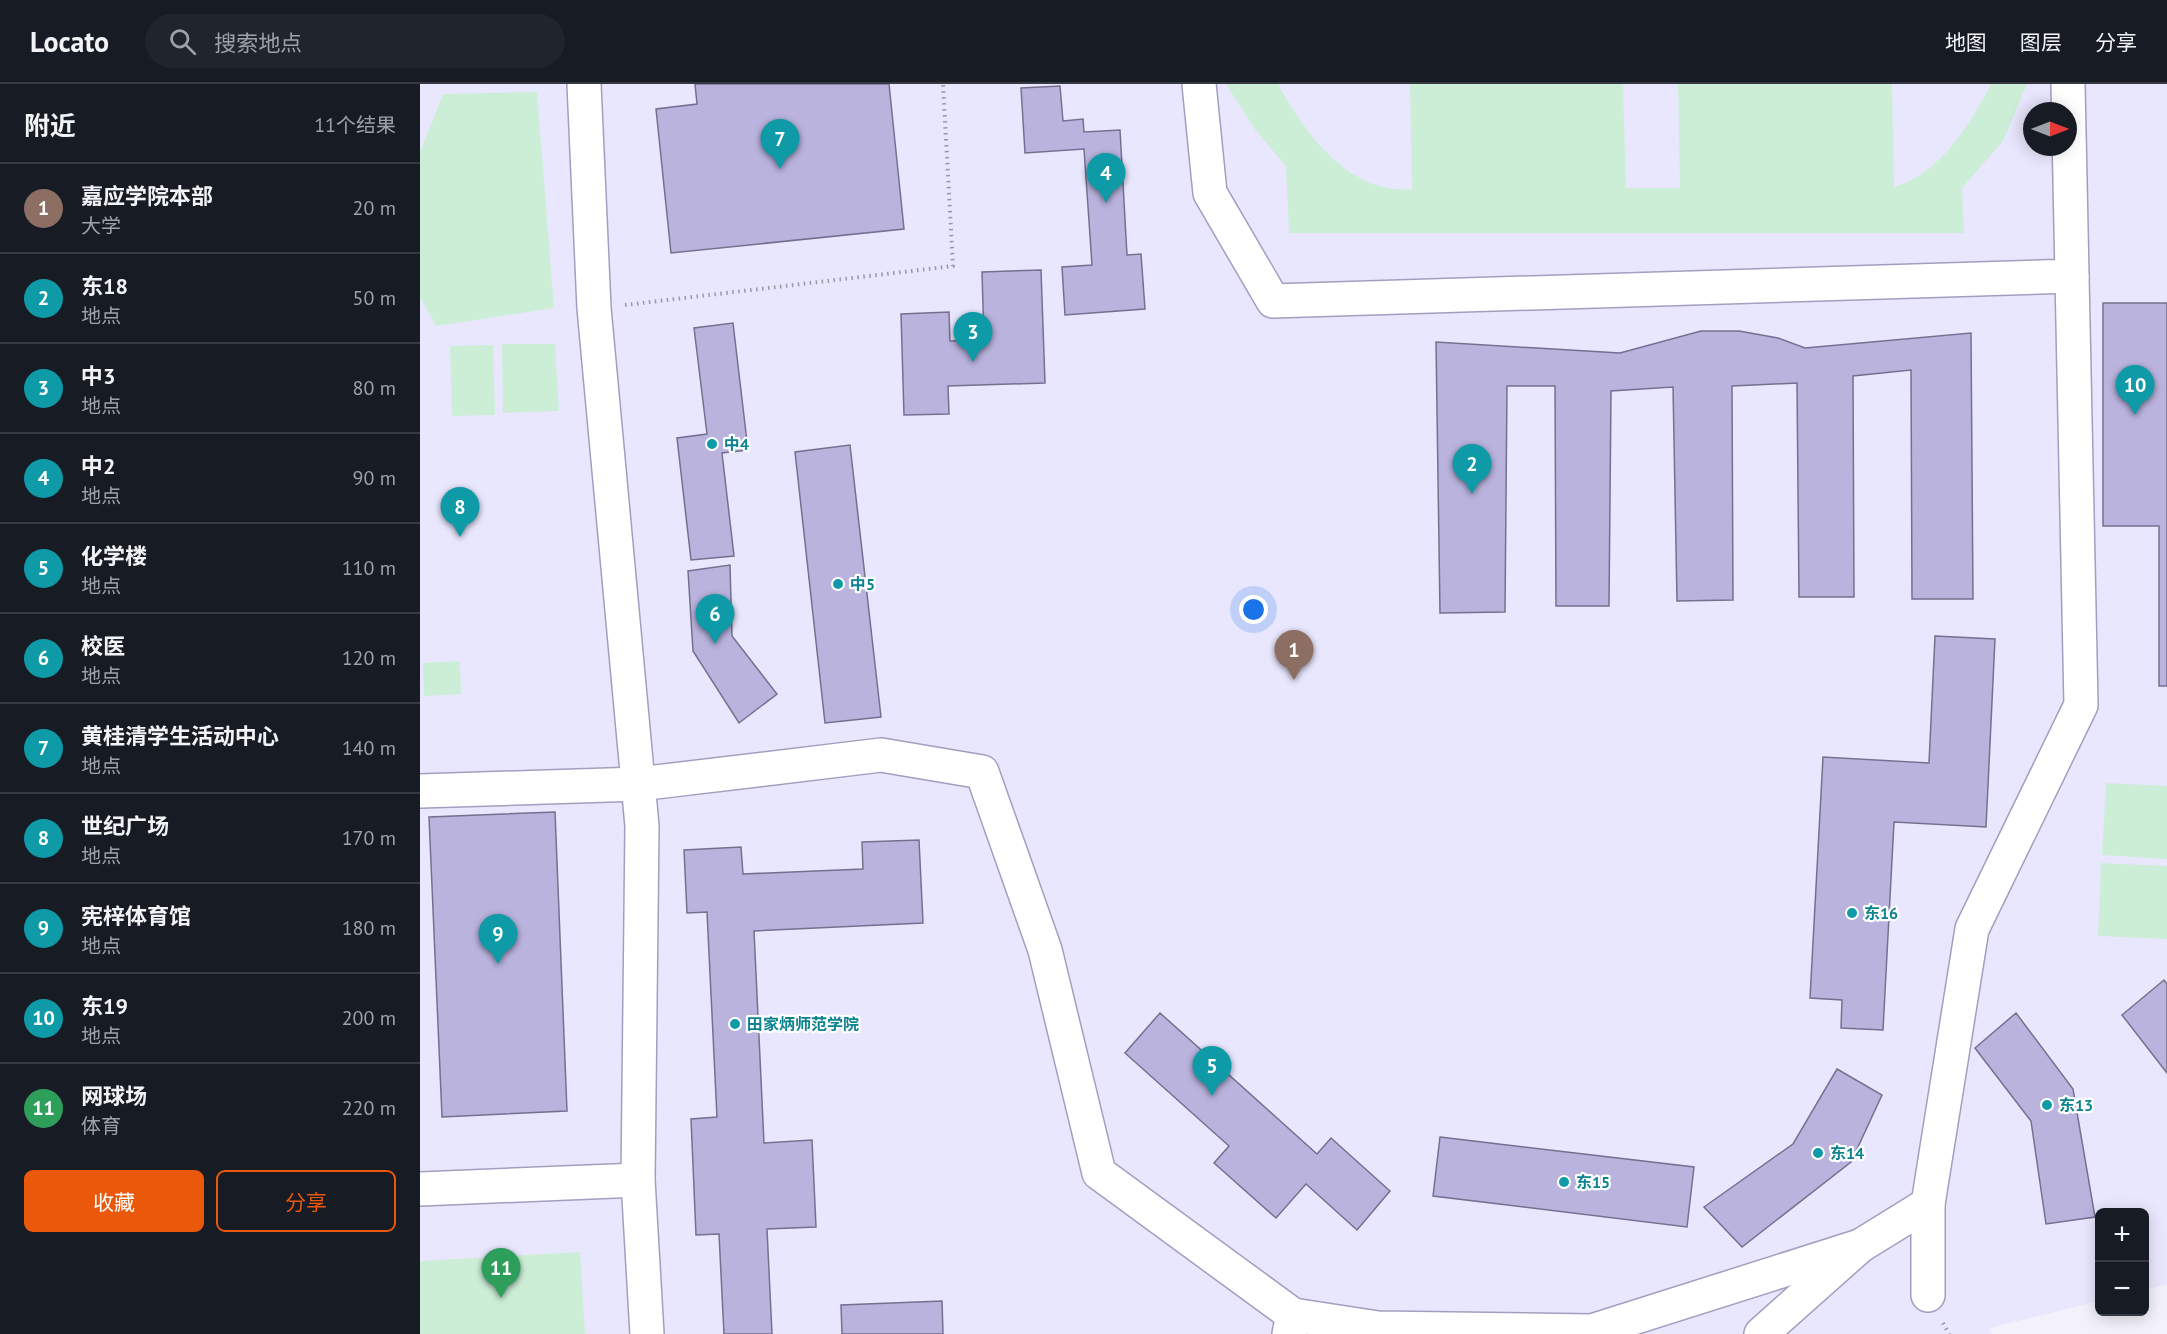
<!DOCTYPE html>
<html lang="zh">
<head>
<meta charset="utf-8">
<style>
  :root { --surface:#171b24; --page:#20242c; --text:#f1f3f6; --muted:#9ea1a6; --line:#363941; --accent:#ea580c }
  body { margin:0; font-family:"PT Sans","Noto Sans SC",sans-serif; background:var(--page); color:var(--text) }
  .controls { position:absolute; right:18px; bottom:18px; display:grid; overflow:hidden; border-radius:9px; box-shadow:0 3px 15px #0003 }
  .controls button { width:54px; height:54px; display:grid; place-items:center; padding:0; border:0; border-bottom:2px solid var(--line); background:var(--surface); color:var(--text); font:30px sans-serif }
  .compass { position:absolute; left:1603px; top:18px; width:54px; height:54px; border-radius:50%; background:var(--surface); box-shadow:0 3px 15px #0003; rotate:90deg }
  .you { position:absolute; left:834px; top:526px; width:21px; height:21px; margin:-15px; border:4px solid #fff; border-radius:50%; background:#1a73e8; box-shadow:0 0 0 9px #1a73e833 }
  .badge { display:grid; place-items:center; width:39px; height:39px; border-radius:50%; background:var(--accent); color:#fff; font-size:20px; font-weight:700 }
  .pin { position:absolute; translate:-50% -50px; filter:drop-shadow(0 2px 3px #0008) }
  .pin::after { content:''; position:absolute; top:32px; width:21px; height:18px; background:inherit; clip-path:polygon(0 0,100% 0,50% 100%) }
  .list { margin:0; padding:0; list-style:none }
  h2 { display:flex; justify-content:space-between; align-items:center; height:78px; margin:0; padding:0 24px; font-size:26px }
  h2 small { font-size:20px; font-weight:400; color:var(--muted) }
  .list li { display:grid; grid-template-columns:39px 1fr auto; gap:18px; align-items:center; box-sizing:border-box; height:90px; padding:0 24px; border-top:2px solid var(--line) }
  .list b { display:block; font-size:22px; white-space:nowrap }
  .list p { margin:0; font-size:20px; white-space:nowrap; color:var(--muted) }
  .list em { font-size:20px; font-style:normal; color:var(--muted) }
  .actions { display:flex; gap:12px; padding:18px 24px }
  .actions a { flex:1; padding:14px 0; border:2px solid var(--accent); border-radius:9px; text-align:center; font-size:21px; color:var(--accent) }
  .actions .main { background:var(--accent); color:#fff }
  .icon { flex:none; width:33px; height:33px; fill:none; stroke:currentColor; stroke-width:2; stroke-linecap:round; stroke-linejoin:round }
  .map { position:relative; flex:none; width:1747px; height:1250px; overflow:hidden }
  header { display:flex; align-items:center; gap:36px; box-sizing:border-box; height:84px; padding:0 30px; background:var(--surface); border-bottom:2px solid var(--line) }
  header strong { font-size:28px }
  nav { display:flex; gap:33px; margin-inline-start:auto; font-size:21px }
  .search { width:420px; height:54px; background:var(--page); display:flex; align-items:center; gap:15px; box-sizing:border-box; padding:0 21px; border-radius:33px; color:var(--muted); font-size:22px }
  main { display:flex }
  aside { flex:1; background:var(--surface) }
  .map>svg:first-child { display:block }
</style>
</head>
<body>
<header>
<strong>Locato</strong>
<div class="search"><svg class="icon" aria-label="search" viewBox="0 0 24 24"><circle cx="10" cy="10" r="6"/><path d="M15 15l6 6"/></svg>搜索地点</div>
<nav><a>地图</a><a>图层</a><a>分享</a></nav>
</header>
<main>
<aside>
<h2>附近<small>11个结果</small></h2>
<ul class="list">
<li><span class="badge" style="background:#8d6e63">1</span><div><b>嘉应学院本部</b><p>大学</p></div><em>20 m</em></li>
<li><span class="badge" style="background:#0f9aa8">2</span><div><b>东18</b><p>地点</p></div><em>50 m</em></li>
<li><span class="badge" style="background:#0f9aa8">3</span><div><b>中3</b><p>地点</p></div><em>80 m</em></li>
<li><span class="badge" style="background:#0f9aa8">4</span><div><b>中2</b><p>地点</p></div><em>90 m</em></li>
<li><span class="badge" style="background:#0f9aa8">5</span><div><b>化学楼</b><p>地点</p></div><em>110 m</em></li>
<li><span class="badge" style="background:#0f9aa8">6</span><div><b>校医</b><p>地点</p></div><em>120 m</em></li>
<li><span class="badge" style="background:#0f9aa8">7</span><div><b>黄桂清学生活动中心</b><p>地点</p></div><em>140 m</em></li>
<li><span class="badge" style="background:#0f9aa8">8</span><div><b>世纪广场</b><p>地点</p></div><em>170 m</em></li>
<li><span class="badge" style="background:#0f9aa8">9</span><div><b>宪梓体育馆</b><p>地点</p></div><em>180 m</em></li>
<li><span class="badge" style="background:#0f9aa8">10</span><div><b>东19</b><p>地点</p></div><em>200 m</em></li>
<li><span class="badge" style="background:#2e9e5b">11</span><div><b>网球场</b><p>体育</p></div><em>220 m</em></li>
</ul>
<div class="actions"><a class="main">收藏</a><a>分享</a></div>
</aside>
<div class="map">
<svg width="1747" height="1250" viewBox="0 0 1747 1250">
  <rect width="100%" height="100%" fill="#f3f2fa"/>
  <path fill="#e9e7fd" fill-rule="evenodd" d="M0,0H1747V1201L1725,1206L1724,1128H1680L1679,1217L1569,1244L1572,1250H0ZM1612,27H1648V63H1612Z"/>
  <g fill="#cceed7">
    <path d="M806,0H858C885,49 929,111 992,105L990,0H1203L1206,104H1260L1258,0H1472L1474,103C1521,89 1550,40 1571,0H1607L1583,57L1542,104L1544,149H869L866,82L836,47Z"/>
    <polygon points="117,8 134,224 16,242 0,213 0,68 23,10"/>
    <polygon points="82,260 135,260 139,327 83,329"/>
    <polygon points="73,261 75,331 32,332 30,262"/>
    <polygon points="40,577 41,610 4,612 3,579"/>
    <polygon points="1686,699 1747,702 1747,775 1682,771"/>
    <polygon points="1681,779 1747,782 1747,855 1678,852"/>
    <polygon points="160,1168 165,1250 0,1250 0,1177"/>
  </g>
  <g fill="#b9b3de" stroke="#757090" stroke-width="1.5">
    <polygon points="275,0 469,0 484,145 251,169 236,25 277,20"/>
    <polygon points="640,2 643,37 663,35 664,48 700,46 707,171 721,170 725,225 645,231 642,183 672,181 664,65 605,69 601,4"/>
    <polygon points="621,186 625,299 528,302 529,330 484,331 481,230 529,228 530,257 564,256 562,188"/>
    <polygon points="1683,219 1747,219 1747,602 1739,602 1739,442 1683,442"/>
    <polygon points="313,239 328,366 302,369 314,472 271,476 257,354 287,350 274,244"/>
    <polygon points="1281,247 1319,247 1358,254 1385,264 1551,249 1553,515 1492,515 1491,286 1433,292 1434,513 1379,513 1377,299 1312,302 1313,516 1257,517 1253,303 1191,307 1189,522 1136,522 1135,302 1087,302 1085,528 1020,529 1016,258 1200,269"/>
    <polygon points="430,361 461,633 405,639 375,368"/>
    <polygon points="310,481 312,552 357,610 319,639 273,567 268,487"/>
    <polygon points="1515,552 1575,555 1566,743 1474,738 1463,946 1421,944 1422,916 1390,914 1403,673 1509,679"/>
    <polygon points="135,728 147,1027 22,1033 9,733"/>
    <polygon points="499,756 503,839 334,847 344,1059 392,1056 396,1143 347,1145 352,1250 304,1250 299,1150 276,1151 271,1035 297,1033 287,828 267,829 264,766 321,763 323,790 443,785 442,758"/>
    <polygon points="1744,896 1747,900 1747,989 1702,931"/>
    <polygon points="740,929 897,1070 911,1054 970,1107 937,1146 886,1100 856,1134 794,1079 809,1062 705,969"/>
    <polygon points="1596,929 1653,1005 1675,1133 1626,1140 1611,1037 1555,964"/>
    <polygon points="1417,985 1462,1011 1431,1078 1322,1163 1284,1123 1373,1060"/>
    <polygon points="1020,1053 1274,1083 1267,1143 1013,1112"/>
    <polygon points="522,1217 523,1250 422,1250 421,1221"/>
  </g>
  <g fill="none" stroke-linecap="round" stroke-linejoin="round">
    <g stroke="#a39ec0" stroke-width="36">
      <g id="minor">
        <polyline points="164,0 174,224 222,742 218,1096 227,1250"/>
        <polyline points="779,0 790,109 853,217 1652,192 1648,0"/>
        <polyline points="0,707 219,700 461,671 562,688 625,866 679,1089 873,1231"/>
        <polyline points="0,1105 218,1096"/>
        <polyline points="1508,1211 1508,1120 1552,845 1661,621 1652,192"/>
        <polyline points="869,1250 873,1231 958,1244 1172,1247 1440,1162"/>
        <polyline points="1341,1250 1440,1162 1508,1120"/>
      </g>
    </g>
    <g stroke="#9997a2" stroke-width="4" stroke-dasharray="1.5 4.5" stroke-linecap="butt">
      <polyline points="205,221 533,182 523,0"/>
      <polyline points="1523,1239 1529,1250"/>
    </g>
    <use href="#minor" stroke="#fff" stroke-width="33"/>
  </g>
  <g fill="#0f9aa8" stroke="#fff" stroke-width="2">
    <circle cx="292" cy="360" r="6"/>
    <circle cx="418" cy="500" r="6"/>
    <circle cx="1432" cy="829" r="6"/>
    <circle cx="315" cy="940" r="6"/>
    <circle cx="1627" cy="1021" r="6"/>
    <circle cx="1398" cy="1069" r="6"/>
    <circle cx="1144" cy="1098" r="6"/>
  </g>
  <g text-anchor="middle" stroke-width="4.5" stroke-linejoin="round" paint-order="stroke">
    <g font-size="16" font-weight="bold" fill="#0d838f" stroke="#fff" text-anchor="start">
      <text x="304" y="366">中4</text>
      <text x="430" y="506">中5</text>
      <text x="1444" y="835">东16</text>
      <text x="327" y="946">田家炳师范学院</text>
      <text x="1639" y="1027">东13</text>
      <text x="1410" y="1075">东14</text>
      <text x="1156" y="1104">东15</text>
    </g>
  </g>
</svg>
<div class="controls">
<button>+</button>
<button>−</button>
</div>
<svg class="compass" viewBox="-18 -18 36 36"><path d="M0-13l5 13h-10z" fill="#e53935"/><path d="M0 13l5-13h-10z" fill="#9ea1a6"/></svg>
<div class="you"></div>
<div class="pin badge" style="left:874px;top:596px;background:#8d6e63">1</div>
<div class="pin badge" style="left:1052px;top:410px;background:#0f9aa8">2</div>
<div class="pin badge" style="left:553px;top:278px;background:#0f9aa8">3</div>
<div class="pin badge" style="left:686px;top:119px;background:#0f9aa8">4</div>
<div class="pin badge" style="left:792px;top:1012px;background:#0f9aa8">5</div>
<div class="pin badge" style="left:295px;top:560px;background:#0f9aa8">6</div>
<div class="pin badge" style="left:360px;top:85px;background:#0f9aa8">7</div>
<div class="pin badge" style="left:40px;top:453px;background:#0f9aa8">8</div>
<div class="pin badge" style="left:78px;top:880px;background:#0f9aa8">9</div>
<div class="pin badge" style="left:1715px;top:331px;background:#0f9aa8">10</div>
<div class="pin badge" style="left:81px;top:1214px;background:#2e9e5b">11</div>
</div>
</main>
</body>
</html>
